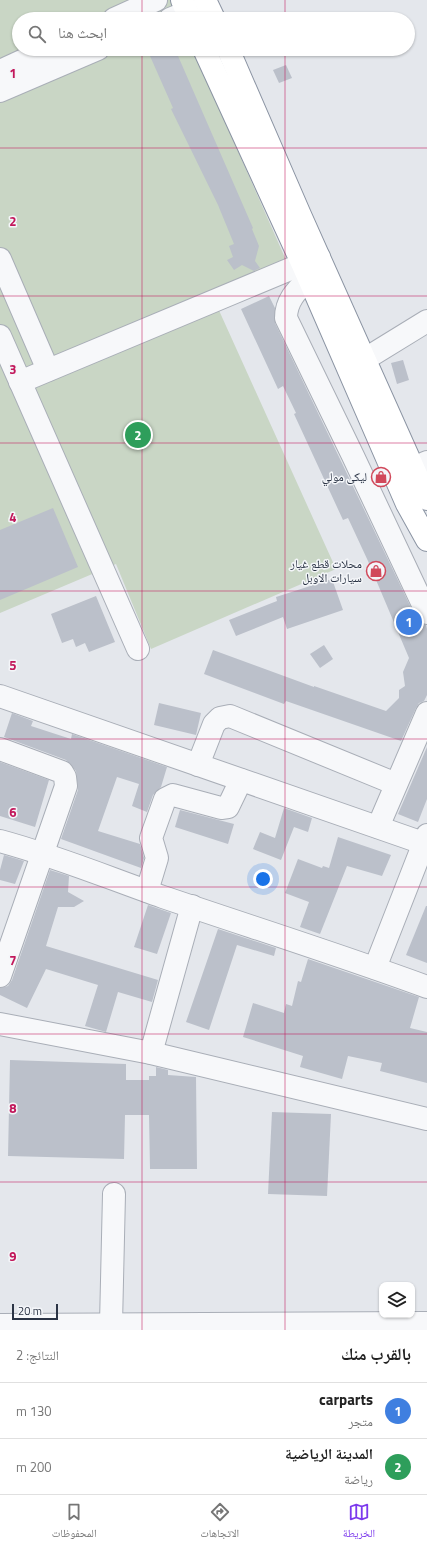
<!DOCTYPE html>
<html lang="ar">
<head>
<meta charset="utf-8">
<style>
  :root { --surface:#fff; --page:#f6f6f6; --text:#222; --muted:#767676; --line:#e0e0e0; --accent:#7c3aed }
  body { margin:0; font-family:"Titillium Web","Noto Naskh Arabic",sans-serif; background:var(--page); color:var(--text); direction:rtl }
  .controls { position:absolute; right:12px; bottom:12px; display:grid; overflow:hidden; border-radius:8px; box-shadow:0 1px 3px #0004 }
  .controls button { width:36px; height:36px; display:grid; place-items:center; padding:0; border:0; border-bottom:1px solid var(--line); background:var(--surface); color:var(--text); font:20px sans-serif }
  .scale { position:absolute; left:12px; bottom:10px; width:46px; box-sizing:border-box; padding-left:4px; border:2px solid #2b3445; border-top:0; font-size:11px; line-height:14px; white-space:nowrap; color:#2b3445; -webkit-text-stroke:3px #f4f6f9; paint-order:stroke }
  .you { position:absolute; left:263px; top:879px; width:14px; height:14px; margin:-10px; border:3px solid #fff; border-radius:50%; background:#1a73e8; box-shadow:0 0 0 6px #1a73e833 }
  .badge { display:grid; place-items:center; width:26px; height:26px; border-radius:50%; background:var(--accent); color:#fff; font-size:13px; font-weight:700 }
  .pin { position:absolute; translate:-50% -50%; border:2px solid #fff; box-shadow:0 1px 4px #0006 }
  .list { margin:0; padding:0; list-style:none }
  h2 { display:flex; justify-content:space-between; align-items:center; height:52px; margin:0; padding:0 16px; font-size:17px }
  h2 small { font-size:13px; font-weight:400; color:var(--muted) }
  .list li { display:grid; grid-template-columns:26px 1fr auto; gap:12px; align-items:center; box-sizing:border-box; height:56px; padding:0 16px; border-top:1px solid var(--line) }
  .list b { display:block; font-size:15px; white-space:nowrap }
  .list p { margin:0; font-size:13px; white-space:nowrap; color:var(--muted) }
  .list em { font-size:13px; font-style:normal; color:var(--muted) }
  .icon { flex:none; width:22px; height:22px; fill:none; stroke:currentColor; stroke-width:2; stroke-linecap:round; stroke-linejoin:round }
  .map { position:relative; flex:none; width:427px; height:1330px; overflow:hidden; direction:ltr }
  .search { position:absolute; background:var(--surface); box-shadow:0 1px 3px #0004; left:12px; right:12px; top:12px; height:44px; display:flex; align-items:center; gap:10px; box-sizing:border-box; padding:0 14px; border-radius:22px; color:var(--muted); font-size:15px }
  .sheet { height:164px; background:var(--surface) }
  nav { display:flex; justify-content:space-around; align-items:center; box-sizing:border-box; height:56px; border-top:1px solid var(--line); background:var(--surface); font-size:11px; color:var(--muted) }
  nav a { display:grid; justify-items:center; gap:2px }
  nav .on { color:var(--accent) }
  .map>svg:first-child { display:block }
</style>
</head>
<body>
<div class="map">
<svg width="427" height="1330" viewBox="0 0 427 1330">
  <rect width="100%" height="100%" fill="#e4e7ec"/>
  <polygon fill="#c9d6c5" points="0,0 171,0 180,19 19,19 19,49 193,49 293,276 217,306 336,569 151,649 116,564 0,613"/>
  <g fill="#bbc0ca">
    <polygon points="149,49 175,49 253,228 252,229 259,246 255,261 260,268 254,271 242,265 234,270 227,260 233,257 229,246 234,244 218,205 171,109 173,108 150,56 152,55"/>
    <polygon points="286,65 292,78 279,83 273,70"/>
    <polygon points="269,296 275,308 275,323 416,618 420,623 426,625 427,629 427,695 424,701 419,703 416,708 401,741 286,701 284,704 204,674 213,650 314,687 314,686 386,711 399,698 399,690 405,686 403,672 409,658 368,561 348,518 343,520 294,414 296,413 283,386 278,389 241,309"/>
    <polygon points="403,360 409,380 397,384 391,363"/>
    <polygon points="53,508 78,567 0,600 0,530"/>
    <polygon points="332,579 343,610 287,629 283,617 236,636 229,620 277,601 276,597"/>
    <polygon points="96,596 115,642 89,652 85,643 76,647 73,639 62,643 51,614"/>
    <polygon points="324,645 333,659 320,668 310,654"/>
    <polygon points="159,703 201,713 196,735 154,725"/>
    <polygon points="12,713 33,721 31,726 71,739 72,734 167,767 161,787 153,795 147,812 132,806 139,784 117,777 98,831 140,844 144,858 141,868 61,839 78,790 76,771 66,760 4,737"/>
    <polygon points="427,747 427,799 418,822 398,814"/>
    <polygon points="0,762 49,780 35,827 0,816"/>
    <polygon points="284,808 312,818 308,832 294,827 281,860 253,849 260,832 275,838"/>
    <polygon points="180,810 234,824 228,844 175,827"/>
    <polygon points="338,837 391,855 382,876 347,866 320,934 300,927 309,902 285,893 298,859 322,868 323,866 329,868"/>
    <polygon points="4,855 24,861 15,884 0,880 0,870"/>
    <polygon points="50,870 69,876 68,892 84,901 74,907 58,907 46,946 158,980 152,1002 118,992 106,1032 85,1026 98,985 46,969 27,1008 0,995 0,988 8,986 12,980"/>
    <polygon points="148,905 171,913 157,954 134,947"/>
    <polygon points="426,906 427,906 427,963 406,955"/>
    <polygon points="218,929 276,948 274,956 237,945 209,1030 186,1022"/>
    <polygon points="308,959 419,997 410,1028 427,1032 427,1083 380,1071 382,1063 348,1056 342,1079 300,1067 303,1056 243,1037 253,1003 284,1013 286,1004 292,1006 298,981 301,982"/>
    <polygon points="10,1060 126,1064 126,1080 149,1080 149,1076 156,1076 156,1067 168,1070 168,1075 196,1077 197,1169 150,1169 149,1115 125,1115 124,1159 8,1156"/>
    <polygon points="272,1112 331,1114 327,1196 268,1194"/>
  </g>
  <g fill="none" stroke-linecap="round" stroke-linejoin="round">
    <g stroke="#a9aeb7" stroke-width="24">
      <g id="minor">
        <polyline points="114,19 156,0"/>
        <polyline points="170,19 204,5"/>
        <polyline points="0,71 48,49"/>
        <polyline points="0,91 98,49"/>
        <polyline points="0,259 48,370"/>
        <path d="M308,279C296,291 286,301 286,318L353,456L427,613"/>
        <polyline points="0,336 138,649"/>
        <polyline points="349,369 427,321"/>
        <polyline points="20,382 319,257"/>
        <polyline points="413,468 427,462"/>
        <polyline points="0,696 423,843"/>
        <polyline points="0,749 62,772 65,777 66,786 0,976"/>
        <polyline points="198,765 214,724 220,718 230,716 396,784"/>
        <polyline points="378,827 427,713"/>
        <path d="M0,841C56,856 109,878 163,897C251,927 340,955 427,987"/>
        <polyline points="147,891 157,858 151,838 165,799 173,795 221,808 228,807 241,780"/>
        <polyline points="375,968 427,835"/>
        <polyline points="0,1024 151,1053 427,1119"/>
        <polyline points="151,1053 192,906"/>
        <polyline points="111,1324 114,1194"/>
        <polyline points="0,1325 427,1323"/>
      </g>
    </g>
    <g stroke="#8b94a3" stroke-width="24">
      <g id="highway">
        <polyline points="182,0 190,19"/>
        <polyline points="205,0 214,19"/>
        <polyline points="204,49 303,265 407,504 427,540"/>
        <polyline points="228,49 300,215 427,499"/>
      </g>
    </g>
    <use href="#minor" stroke="#f7f8fa" stroke-width="22"/>
    <use href="#highway" stroke="#fff" stroke-width="22"/>
  </g>
  <path fill="none" stroke="#c2185b" stroke-width="1" stroke-opacity="0.55" d="M142,0V19M285,0V19M142,49V1330M285,49V1330M0,148H427M0,296H427M0,443H427M0,591H427M0,739H427M0,887H427M0,1034H427M0,1182H427"/>
  <defs>
    <g id="shop-ring" transform="scale(1)"><circle r="9.5" fill="#f4f6f9" stroke="#d1495b" stroke-width="1.5"/><path d="M-5-2.5h2.3a2.7 3.5 0 0 1 5.4 0H5L5.5 6h-11ZM-1.5-2.5h3a1.5 2.3 0 0 0-3 0Z" fill="#d1495b"/></g>
  </defs>
  <g fill-rule="evenodd">
    <use href="#shop-ring" x="381" y="477"/>
    <use href="#shop-ring" x="376" y="571"/>
  </g>
  <g text-anchor="middle" stroke-width="3" stroke-linejoin="round" paint-order="stroke">
    <g font-size="12" fill="#2b3445" stroke="#f4f6f9" text-anchor="end">
      <text x="367" y="481">ليكى مولي</text>
      <text x="362" y="568">محلات قطع غيار<tspan x="362" dy="14">سيارات الاوبل</tspan></text>
    </g>
  </g>
  <g font-size="13" text-anchor="middle" font-weight="bold" fill="#c2185b" stroke="#f4f6f9" stroke-width="3" stroke-linejoin="round" paint-order="stroke">
    <text x="13" y="78">1</text>
    <text x="13" y="226">2</text>
    <text x="13" y="374">3</text>
    <text x="13" y="522">4</text>
    <text x="13" y="670">5</text>
    <text x="13" y="817">6</text>
    <text x="13" y="965">7</text>
    <text x="13" y="1113">8</text>
    <text x="13" y="1261">9</text>
  </g>
</svg>
<div class="controls">
<button><svg class="icon" aria-label="layers" viewBox="0 0 24 24"><path d="M12 4l9 5-9 5-9-5zM3 14l9 5 9-5"/></svg></button>
</div>
<div class="scale">20 m</div>
<div class="you"></div>
<div class="pin badge" style="left:409px;top:622px;background:#3f7fe0">1</div>
<div class="pin badge" style="left:138px;top:435px;background:#2e9e5b">2</div>
<div class="search"><svg class="icon" aria-label="search" viewBox="0 0 24 24"><circle cx="10" cy="10" r="6"/><path d="M15 15l6 6"/></svg>ابحث هنا</div>
</div>
<section class="sheet">
<h2>بالقرب منك<small>النتائج: 2</small></h2>
<ul class="list">
<li><span class="badge" style="background:#3f7fe0">1</span><div><b>carparts</b><p>متجر</p></div><em>130 m</em></li>
<li><span class="badge" style="background:#2e9e5b">2</span><div><b>المدينة الرياضية</b><p>رياضة</p></div><em>200 m</em></li>
</ul>
</section>
<nav>
<a class="on"><svg class="icon" aria-label="map" viewBox="0 0 24 24"><path d="M3 6l6-2 6 2 6-2v14l-6 2-6-2-6 2zM9 4v14M15 6v14"/></svg>الخريطة</a>
<a><svg class="icon" aria-label="directions" viewBox="0 0 24 24"><path d="M12 3l9 9-9 9-9-9zM9 14v-3h6M13 9l2 2-2 2"/></svg>الاتجاهات</a>
<a><svg class="icon" aria-label="saved" viewBox="0 0 24 24"><path d="M7 4h10v16l-5-4-5 4z"/></svg>المحفوظات</a>
</nav>
</body>
</html>
